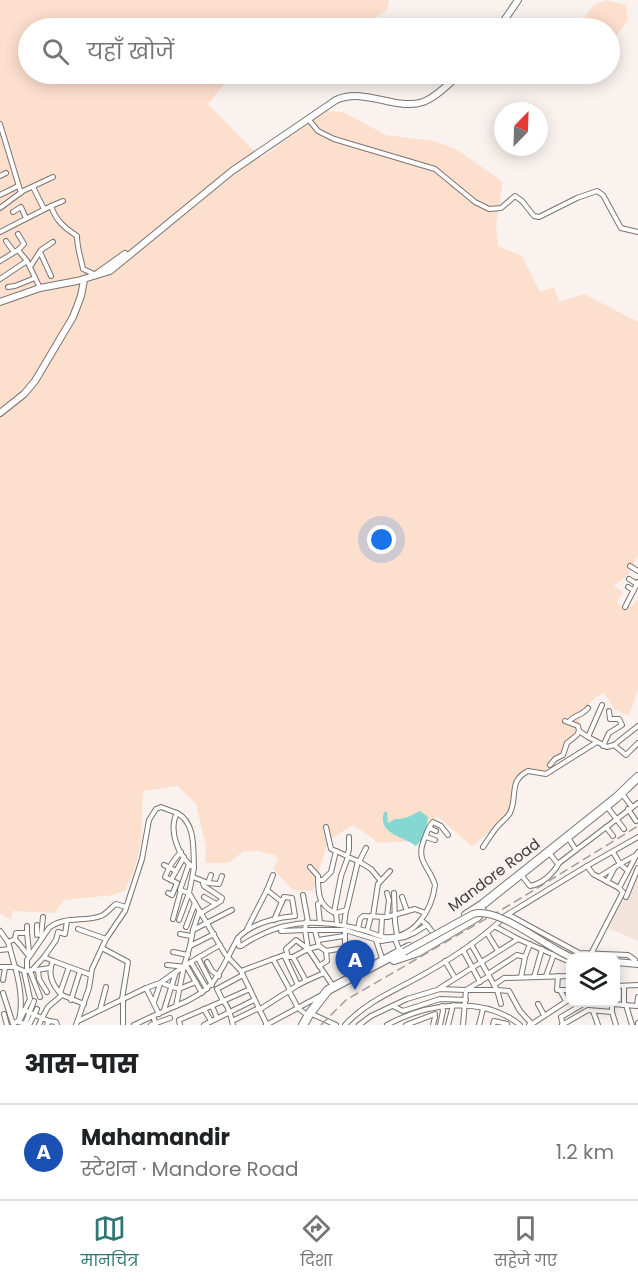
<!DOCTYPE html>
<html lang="hi">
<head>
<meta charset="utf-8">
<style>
  :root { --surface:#fff; --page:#f6f6f6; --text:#202124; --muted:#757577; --line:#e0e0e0; --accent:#2e7773 }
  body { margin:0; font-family:Poppins,"Noto Sans Devanagari",sans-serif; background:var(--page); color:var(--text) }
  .controls { position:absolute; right:18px; bottom:18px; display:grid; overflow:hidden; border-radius:12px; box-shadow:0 3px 15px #0003 }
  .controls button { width:54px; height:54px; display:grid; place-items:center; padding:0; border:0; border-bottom:2px solid var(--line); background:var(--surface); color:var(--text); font:30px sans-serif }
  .compass { position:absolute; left:494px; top:102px; width:54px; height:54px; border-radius:50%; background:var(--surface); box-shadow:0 3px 15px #0003; rotate:23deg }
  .you { position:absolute; left:382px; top:540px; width:21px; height:21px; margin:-15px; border:4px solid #fff; border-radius:50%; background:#1a73e8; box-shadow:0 0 0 9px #1a73e833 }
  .badge { display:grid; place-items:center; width:39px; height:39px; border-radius:50%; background:var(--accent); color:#fff; font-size:20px; font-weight:700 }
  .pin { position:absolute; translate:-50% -50px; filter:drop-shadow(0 2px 3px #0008) }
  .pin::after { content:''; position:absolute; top:32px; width:21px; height:18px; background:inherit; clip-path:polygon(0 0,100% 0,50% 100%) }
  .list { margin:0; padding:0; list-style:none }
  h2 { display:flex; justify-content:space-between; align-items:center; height:78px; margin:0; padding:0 24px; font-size:26px }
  h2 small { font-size:20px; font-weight:400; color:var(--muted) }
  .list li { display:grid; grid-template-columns:39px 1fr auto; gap:18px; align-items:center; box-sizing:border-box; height:96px; padding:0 24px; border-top:2px solid var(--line) }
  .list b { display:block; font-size:22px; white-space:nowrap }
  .list p { margin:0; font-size:20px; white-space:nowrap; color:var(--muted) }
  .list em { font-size:20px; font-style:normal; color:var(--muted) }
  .icon { flex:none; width:33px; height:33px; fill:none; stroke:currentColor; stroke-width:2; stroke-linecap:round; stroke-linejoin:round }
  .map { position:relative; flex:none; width:638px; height:1025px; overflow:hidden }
  .search { position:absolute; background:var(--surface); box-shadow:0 3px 15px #0003; left:18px; right:18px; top:18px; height:66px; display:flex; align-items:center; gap:15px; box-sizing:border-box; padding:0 21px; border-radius:33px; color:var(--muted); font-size:22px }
  .sheet { height:174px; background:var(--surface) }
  nav { display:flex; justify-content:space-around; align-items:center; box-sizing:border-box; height:84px; border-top:2px solid var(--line); background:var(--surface); font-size:16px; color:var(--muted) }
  nav a { display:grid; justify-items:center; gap:3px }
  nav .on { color:var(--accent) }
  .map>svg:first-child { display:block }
</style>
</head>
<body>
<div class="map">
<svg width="638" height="1025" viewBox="0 0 638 1025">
  <rect width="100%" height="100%" fill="#f9f2ee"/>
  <polygon fill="#f2e3db" points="638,870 638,941 606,927"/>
  <g fill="#fddfce">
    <path d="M0,0H389L387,10L364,24L362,28H28V74H242L228,80L208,104L261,158L326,111L343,112L386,135L433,141L456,149L503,182L496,225L498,246L522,256L540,292L554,287L559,302L584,294L638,322V556L628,575L614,586L623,592L617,602L624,610L628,605L631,607L638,598V689L629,715L615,710L604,693C589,699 577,717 578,732L566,746L563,757L554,761L545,773L528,768L516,776C514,786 514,800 510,810C507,817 479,842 472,846L437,816L417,841L379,843L353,825L328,841L313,891L293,890L273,869L278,861L275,855L258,851L243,852L228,863H205L206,848L196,804L178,786L143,791L141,842L134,871L125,890L114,895L64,900L55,913L13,911L11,920L0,913Z"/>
    <polygon points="606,0 626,5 628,20 610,44 610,28 577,28 593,6"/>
  </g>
  <path fill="#84d7d2" d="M420,811L428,817L425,836L416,846C403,836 377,834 384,812H387L388,823L395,819C404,820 412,815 420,811Z"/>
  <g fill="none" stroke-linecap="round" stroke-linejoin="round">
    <g stroke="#7a7470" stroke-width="6">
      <g id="minor">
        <polyline points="309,120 318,131 334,139 435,169 475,202 489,209 501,208 515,196 522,201 534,216 539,217 577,198 597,191 603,195 621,228 638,232"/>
        <polyline points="0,124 21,193"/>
        <polyline points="0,176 6,173"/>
        <polyline points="33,187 44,209"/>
        <polyline points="0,195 18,186"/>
        <polyline points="51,206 63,201"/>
        <polyline points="0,208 23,191 53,177"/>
        <polyline points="13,212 21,207 26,218"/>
        <path d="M0,232L51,206C56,221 65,228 77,236C77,248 81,258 83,269L94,274"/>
        <polyline points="18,234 24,244 18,250"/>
        <polyline points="6,241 14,252"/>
        <polyline points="40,252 51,276"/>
        <polyline points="0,261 18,250 27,261"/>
        <polyline points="30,267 41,250 53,242"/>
        <polyline points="0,279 27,261 40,288"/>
        <polyline points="8,287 15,286 35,278"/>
        <polyline points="630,566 638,571"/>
        <polyline points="629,579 637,584"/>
        <polyline points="628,587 633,590"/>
        <polyline points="625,607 638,582"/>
        <polyline points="602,705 588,737 607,747 614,745 638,726"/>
        <polyline points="565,721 578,726 579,731"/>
        <path d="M569,722C573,715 582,716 588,708"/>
        <polyline points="614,745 626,755 638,743"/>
        <polyline points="603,746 609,733 622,725 619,719 610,719 609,711"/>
        <polyline points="550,765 555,759 563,755 567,743 577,735 579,731 588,737"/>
        <polyline points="623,795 632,807"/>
        <polyline points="608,808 624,829"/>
        <polyline points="628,809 636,821"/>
        <path d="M177,813C196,823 193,849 194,868"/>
        <polyline points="606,827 613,836"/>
        <polyline points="429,828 436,831"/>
        <polyline points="426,837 435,840"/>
        <polyline points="569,839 576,850"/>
        <path d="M483,847C488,840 492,833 497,827C501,822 507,818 510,813C518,796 508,781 528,771L546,774L597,742"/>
        <polyline points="336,851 347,856 349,850 349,837"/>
        <polyline points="613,852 620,864 636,855"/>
        <polyline points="550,854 558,864"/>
        <polyline points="359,862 366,848"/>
        <polyline points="164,865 176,871"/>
        <polyline points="587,866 638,837"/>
        <path d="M310,867L318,876C318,893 318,905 335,913"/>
        <path d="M522,876L530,886C542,884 553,874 559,863L638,803"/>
        <polyline points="193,877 208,883 211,875"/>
        <polyline points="599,877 620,864 628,871"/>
        <path d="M171,880L165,877C169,867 174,859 181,852"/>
        <polyline points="318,880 323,880 331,872 336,851 331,849 326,827"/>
        <polyline points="607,882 615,867"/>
        <polyline points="208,883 219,884 222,876"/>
        <polyline points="267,890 273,875"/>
        <polyline points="168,893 172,895 177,883 171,880 184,857"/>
        <polyline points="394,893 395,922 397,935"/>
        <polyline points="303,895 308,922"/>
        <polyline points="204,897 216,904"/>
        <polyline points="402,897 407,911"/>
        <polyline points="626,897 638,868"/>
        <polyline points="199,912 193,930 232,910"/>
        <polyline points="334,912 341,876 348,857 358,861"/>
        <polyline points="201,913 221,901 222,898 204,886 203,883"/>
        <polyline points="509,915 579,953 628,955 635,960"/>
        <polyline points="373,916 378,884 390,871"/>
        <polyline points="387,917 389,900 387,893"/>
        <polyline points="173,919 181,890"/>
        <polyline points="179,920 189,893 180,890 189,864"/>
        <path d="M320,923C336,924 351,926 366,931C372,933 378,936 384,937C414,940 432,910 435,885C430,867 415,861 424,840C427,833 428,827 433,822L441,826L448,835"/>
        <polyline points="337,924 336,913 346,910 347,908 358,861 371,869 380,880"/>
        <polyline points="37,925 37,935"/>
        <polyline points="344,925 346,910"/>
        <polyline points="427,925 434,934"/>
        <polyline points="27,926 27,933"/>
        <polyline points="186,927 195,903"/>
        <polyline points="496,927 518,939 570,962"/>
        <polyline points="78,929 106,939"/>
        <polyline points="247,929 267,890 282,902"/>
        <polyline points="358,929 360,919 363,916 387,917 415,909 425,913"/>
        <polyline points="193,930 190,946 214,934"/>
        <polyline points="345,930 345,948 355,975"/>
        <polyline points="0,931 8,942 15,967 0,967"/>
        <polyline points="281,931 305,930 306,922"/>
        <polyline points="315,931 319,946 326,951 345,948"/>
        <polyline points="367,931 371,916"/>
        <polyline points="487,933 498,951"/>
        <polyline points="180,934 191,936"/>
        <polyline points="41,936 43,917"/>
        <polyline points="381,936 382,917"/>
        <path d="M238,938C252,923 274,918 295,916L292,898L284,897L274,920"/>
        <polyline points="15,939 29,956"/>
        <polyline points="395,939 400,952"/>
        <polyline points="318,940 344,936"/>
        <polyline points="376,940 383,961"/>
        <polyline points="8,942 15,939 16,933 27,933 29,952 31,954"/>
        <polyline points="190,946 184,966 220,945"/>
        <polyline points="102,948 128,962 122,999"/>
        <polyline points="308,949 333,986"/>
        <polyline points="0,950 10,949"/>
        <polyline points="463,950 480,982"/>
        <polyline points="173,952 188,955"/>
        <polyline points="367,953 372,966"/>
        <polyline points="591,954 623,892 619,888"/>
        <polyline points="44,957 56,940 58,932 65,934 67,921"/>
        <polyline points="293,957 288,957 286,949 296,940 308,949 305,930 345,930 381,941 405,937 414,933 427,925 421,920"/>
        <polyline points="198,958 212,985"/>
        <polyline points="273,959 290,990"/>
        <polyline points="445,961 455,978"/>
        <polyline points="191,962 207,989"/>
        <polyline points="207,962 212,971 219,976"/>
        <polyline points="167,965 187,967 202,993"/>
        <polyline points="319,966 327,961 326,951"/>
        <polyline points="36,970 50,968"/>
        <polyline points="38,970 39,979 47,992"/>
        <polyline points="27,971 32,970 44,957 53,961"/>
        <polyline points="30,971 40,997"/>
        <polyline points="241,971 284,955 298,985 259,1010"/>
        <polyline points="488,974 517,955 525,957 530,944"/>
        <polyline points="243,975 217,989 223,1001 250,989"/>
        <polyline points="546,976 554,954"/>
        <polyline points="558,976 557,990 570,990"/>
        <polyline points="521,977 525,957"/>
        <polyline points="534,977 542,949"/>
        <polyline points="3,980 5,968"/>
        <polyline points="306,981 324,973"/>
        <polyline points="164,984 179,989 196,982"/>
        <polyline points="298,985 306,981 293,957 308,949 319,946"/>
        <polyline points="494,985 504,978 570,976"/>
        <polyline points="616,986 638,985"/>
        <polyline points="624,986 624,1005"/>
        <polyline points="146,988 160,983 183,967"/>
        <polyline points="440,988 518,939"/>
        <polyline points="560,990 566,1001"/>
        <polyline points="289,991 298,1008 307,1015"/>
        <path d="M3,993L13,1024L19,1020C23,1003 20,984 15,967L24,971"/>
        <polyline points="60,993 69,967"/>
        <path d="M62,995C53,986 47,974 53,961L91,975"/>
        <polyline points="71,1000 80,971"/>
        <polyline points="154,1002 160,984"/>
        <polyline points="501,1004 497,990 509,991 520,1011 531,1023 529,1025"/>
        <polyline points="538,1004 544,1015"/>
        <polyline points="612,1004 637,1006 638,997"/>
        <polyline points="626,1005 632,1025"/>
        <path d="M176,1006C218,989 218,974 238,938L239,946H241C265,930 291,921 320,923L318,904L321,902"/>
        <polyline points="212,1006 217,1018"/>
        <polyline points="393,1006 403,1011 440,999 466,1000"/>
        <polyline points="204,1009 211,1021"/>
        <polyline points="24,1010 42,1018 39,1025"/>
        <polyline points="100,1010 106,987"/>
        <polyline points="164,1010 176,972"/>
        <polyline points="593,1011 598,1025"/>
        <polyline points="612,1012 616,1025"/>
        <polyline points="310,1013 336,1025"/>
        <polyline points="4,1014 7,1025"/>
        <polyline points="153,1016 176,1006 184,966"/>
        <polyline points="49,1021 56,1022 57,1025"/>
        <polyline points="78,1021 146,988 159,1014"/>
        <polyline points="232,1021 259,1008"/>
        <polyline points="25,1024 34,1001"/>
        <polyline points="123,1024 123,999"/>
        <polyline points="532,1024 570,999"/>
        <path d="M28,1025L19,1022L30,999L24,971H27V960L49,928C63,916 85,922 101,916C107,914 111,907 116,904L126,907"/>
        <polyline points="29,1025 37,1009"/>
        <polyline points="47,1025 49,1021 42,1018 48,1007 62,995 84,1004"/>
        <path d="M76,1025L89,988L92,969L106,939L125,911L142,859L149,820L156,809L161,807L177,813C168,830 178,857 194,868L189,893L225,954L241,971L267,1025"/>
        <polyline points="134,1025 153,1016 156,1025"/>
        <polyline points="151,1025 170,1018"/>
        <path d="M180,1025L179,1020L223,1001C229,1006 231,1017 233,1025"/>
        <polyline points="204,1025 254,1000"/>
        <polyline points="266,1025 320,996"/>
        <path d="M345,1025C368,1000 397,990 426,973C454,957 483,939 505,916L587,866L593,874L619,888L638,852"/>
        <polyline points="359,1025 371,1016 407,999 440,989 466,990 489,976 471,944"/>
        <path d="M387,1025C427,1003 483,995 520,1025"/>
        <polyline points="406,1025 435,1014"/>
        <polyline points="433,1025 435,1017"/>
        <polyline points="440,1025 443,1011 442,1006"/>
        <polyline points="448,1025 453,1005"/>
        <polyline points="463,1025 466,990 497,990 489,976"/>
        <polyline points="479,1025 483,1009"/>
        <polyline points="493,1025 494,1021 507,1024"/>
        <polyline points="562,1025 588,1010 612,1012 612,1002"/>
        <polyline points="563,1025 561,1017 585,1003"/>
        <polyline points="638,1025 638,1023"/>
      </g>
    </g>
    <g stroke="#7a7470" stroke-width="8">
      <g id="major">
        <polyline points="499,28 518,0"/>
        <polyline points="97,274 125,254"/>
        <path d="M0,302L40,288L77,281L110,271L232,171L336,100C365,87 395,111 423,102C437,97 449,83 460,74"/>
        <polyline points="0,413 24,394 35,381 73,317 81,296 84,280"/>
        <polyline points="616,962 638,964"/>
      </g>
    </g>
    <g stroke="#7a7470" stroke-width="10">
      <g id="highway">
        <polyline points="466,915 483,904 616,798 638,777"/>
        <polyline points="394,960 418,952 477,917 482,911"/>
        <polyline points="303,1025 310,1013 328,990 409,947"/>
      </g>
    </g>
    <use href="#minor" stroke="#fff" stroke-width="4"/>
    <use href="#major" stroke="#fff" stroke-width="6"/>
    <use href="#highway" stroke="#fff" stroke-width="8"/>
    <polyline stroke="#a29d9a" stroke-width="1.5" stroke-dasharray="9 4.5" stroke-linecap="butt" points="321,1025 346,1000 513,903 638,826"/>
    <g stroke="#7a7470" stroke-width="8" stroke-linecap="butt">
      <path id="major-bridge" d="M404,952L473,914C499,906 548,949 573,958"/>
    </g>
    <use href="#major-bridge" stroke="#fff" stroke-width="6"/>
  </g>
  <g text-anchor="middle" stroke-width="4.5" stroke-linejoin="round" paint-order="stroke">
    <g font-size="15" fill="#3f3c3b" stroke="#f9f2ee">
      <text transform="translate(494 875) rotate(-37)" y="5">Mandore Road</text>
    </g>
  </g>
</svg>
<div class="controls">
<button><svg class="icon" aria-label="layers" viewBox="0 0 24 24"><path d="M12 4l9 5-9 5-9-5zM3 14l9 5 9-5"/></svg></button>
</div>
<svg class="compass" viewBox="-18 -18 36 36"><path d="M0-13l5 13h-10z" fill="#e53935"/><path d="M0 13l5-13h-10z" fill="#757577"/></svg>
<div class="you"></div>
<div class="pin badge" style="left:355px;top:990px;background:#1a4fb4">A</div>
<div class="search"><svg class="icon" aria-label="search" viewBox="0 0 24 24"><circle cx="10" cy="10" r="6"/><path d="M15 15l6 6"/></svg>यहाँ खोजें</div>
</div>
<section class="sheet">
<h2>आस-पास<small></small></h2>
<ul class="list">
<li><span class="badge" style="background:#1a4fb4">A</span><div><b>Mahamandir</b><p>स्टेशन · Mandore Road</p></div><em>1.2 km</em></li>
</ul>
</section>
<nav>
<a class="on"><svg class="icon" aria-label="map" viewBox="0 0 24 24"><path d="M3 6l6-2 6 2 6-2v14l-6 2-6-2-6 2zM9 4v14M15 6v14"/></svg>मानचित्र</a>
<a><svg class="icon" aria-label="directions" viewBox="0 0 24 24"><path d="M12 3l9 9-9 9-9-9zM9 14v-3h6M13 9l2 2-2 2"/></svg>दिशा</a>
<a><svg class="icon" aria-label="saved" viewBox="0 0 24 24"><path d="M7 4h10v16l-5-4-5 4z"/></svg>सहेजे गए</a>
</nav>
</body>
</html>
